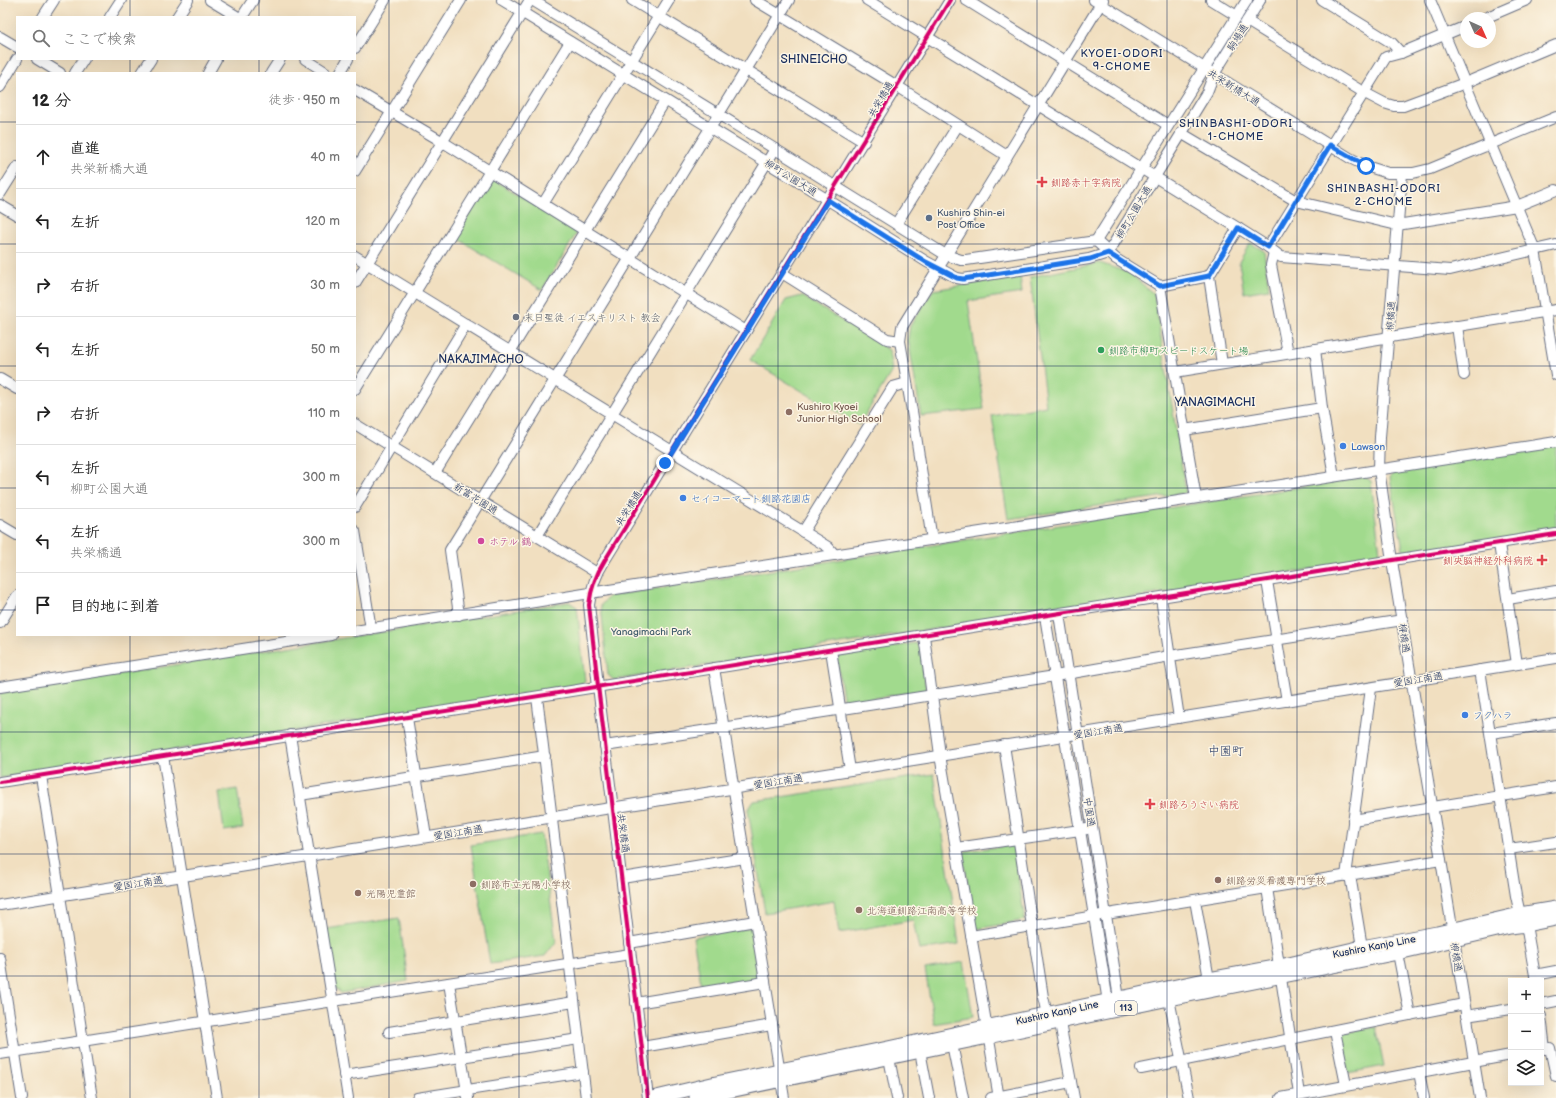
<!DOCTYPE html>
<html lang="ja">
<head>
<meta charset="utf-8">
<style>
  :root { --surface:#fff; --page:#f6f6f6; --text:#222; --muted:#767676; --line:#e0e0e0 }
  body { margin:0; font-family:"Balsamiq Sans","Klee One",sans-serif; background:var(--page); color:var(--text) }
  .controls { position:absolute; right:12px; bottom:12px; display:grid; overflow:hidden; border-radius:0px; box-shadow:0 4px 16px #0002 }
  .controls button { width:36px; height:36px; display:grid; place-items:center; padding:0; border:0; border-bottom:1px solid var(--line); background:var(--surface); color:var(--text); font:20px sans-serif }
  .compass { position:absolute; left:1460px; top:12px; width:36px; height:36px; border-radius:50%; background:var(--surface); box-shadow:0 4px 16px #0002; rotate:135deg }
  .stop { position:absolute; width:12px; height:12px; margin:-9px; border:3px solid #1a73e8; border-radius:50%; background:#fff }
  .stop.end { background:#1a73e8; border-color:#fff; box-shadow:0 1px 4px #0008 }
  .list { margin:0; padding:0; list-style:none }
  h2 { display:flex; justify-content:space-between; align-items:center; height:52px; margin:0; padding:0 16px; font-size:17px }
  h2 small { font-size:13px; font-weight:400; color:var(--muted) }
  .list li { display:grid; grid-template-columns:26px 1fr auto; gap:12px; align-items:center; box-sizing:border-box; height:64px; padding:0 16px; border-top:1px solid var(--line) }
  .list b { display:block; font-size:15px; white-space:nowrap }
  .list p { margin:0; font-size:13px; white-space:nowrap; color:var(--muted) }
  .list em { font-size:13px; font-style:normal; color:var(--muted) }
  .icon { flex:none; width:22px; height:22px; fill:none; stroke:currentColor; stroke-width:2; stroke-linecap:round; stroke-linejoin:round }
  .map { position:relative; flex:none; width:1556px; height:1098px; overflow:hidden }
  .search { position:absolute; background:var(--surface); box-shadow:0 4px 16px #0002; left:16px; top:16px; width:340px; height:44px; display:flex; align-items:center; gap:10px; box-sizing:border-box; padding:0 14px; border-radius:0px; color:var(--muted); font-size:15px }
  .panel { position:absolute; background:var(--surface); box-shadow:0 4px 16px #0002; left:16px; top:72px; width:340px; height:564px; border-radius:0px }
  .map>svg:first-child { display:block }
</style>
</head>
<body>
<div class="map">
<svg width="1556" height="1098" viewBox="0 0 1556 1098">
  <rect width="100%" height="100%" fill="#fcf5e5"/>
  <filter id="ink" filterUnits="userSpaceOnUse"><feTurbulence type="fractalNoise" baseFrequency=".025" numOctaves="2"/><feDisplacementMap in="SourceGraphic" scale="8" xChannelSelector="R" yChannelSelector="G"/><feConvolveMatrix kernelMatrix="1 2 1 2 8 2 1 2 1" color-interpolation-filters="sRGB"/></filter>
  <filter id="wash" filterUnits="userSpaceOnUse"><feTurbulence type="fractalNoise" baseFrequency=".012" numOctaves="4" result="noise"/><feDisplacementMap in="SourceGraphic" scale="16" xChannelSelector="R" yChannelSelector="G"/><feGaussianBlur stdDeviation="0.9" result="paint"/><feColorMatrix in="noise" values="0 0 0 0 0 0 0 0 0 0 0 0 0 0 0 0 0 1.4 0 .05"/><feComposite in="paint" operator="in"/></filter>
  <g filter="url(#wash)">
    <rect width="100%" height="100%" fill="#f1dfc0"/>
    <g fill="#a1da8d" stroke="#5e8476">
      <polygon points="491,178 578,231 542,290 455,237"/>
      <polygon points="1250,243 1264,251 1269,289 1244,293 1239,262"/>
      <polygon points="1100,263 1129,273 1154,294 1186,493 1008,519 992,416 1046,406 1030,277"/>
      <polygon points="1020,276 1022,293 968,301 984,409 921,416 908,338 910,326 933,290"/>
      <polygon points="802,296 889,350 892,371 859,425 750,360 786,300"/>
      <polygon points="1556,445 1556,530 1409,554 1403,550 1390,478 1394,470"/>
      <polygon points="1365,477 1371,481 1380,553 1376,559 614,680 608,675 601,605 609,596"/>
      <polygon points="569,602 577,607 585,681 579,685 0,778 0,693"/>
      <polygon points="915,643 920,647 926,690 844,703 837,660 839,656"/>
      <polygon points="934,774 959,944 919,950 913,920 839,933 834,901 765,913 748,810 754,801"/>
      <polygon points="237,789 243,828 224,831 219,792"/>
      <polygon points="541,834 556,942 545,956 490,964 471,845"/>
      <polygon points="1013,845 1025,920 977,929 974,925 963,854 966,851"/>
      <polygon points="399,918 408,981 341,993 336,989 326,929"/>
      <polygon points="752,927 760,975 756,981 702,989 693,937"/>
      <polygon points="964,962 973,1017 934,1024 925,969"/>
      <polygon points="1376,1027 1384,1066 1348,1073 1340,1034"/>
    </g>
  </g>
  <g filter="url(#ink)">
    <g fill="none" stroke-linecap="round" stroke-linejoin="round">
      <g stroke="#666d80" stroke-width="12">
        <g id="minor">
          <polyline points="210,0 238,17"/>
          <polyline points="502,0 828,200 927,262 957,278 963,279 1089,259 1108,253 1207,92 1214,74 1260,0"/>
          <polyline points="532,0 775,149 946,255 961,260 966,260 1096,241"/>
          <polyline points="632,0 864,142"/>
          <polyline points="755,0 897,86 1007,156"/>
          <polyline points="867,0 1238,228 1268,247 1281,257 1450,270 1556,245"/>
          <polyline points="966,0 1168,125"/>
          <polyline points="1094,0 1350,158 1366,166 1388,173 1413,173 1430,169 1556,117"/>
          <polyline points="1211,0 1237,16"/>
          <polyline points="1322,0 1392,43 1401,53"/>
          <polyline points="1430,0 1535,250 1556,375"/>
          <polyline points="43,17 54,0"/>
          <polyline points="110,17 121,0"/>
          <polyline points="177,17 188,0"/>
          <polyline points="242,17 253,0"/>
          <polyline points="1485,18 1527,0"/>
          <polyline points="1247,21 1363,92 1384,103 1394,106 1403,106 1465,83 1556,45"/>
          <polyline points="0,37 17,47"/>
          <polyline points="355,48 385,0"/>
          <polyline points="37,59 60,73"/>
          <polyline points="305,59 327,73"/>
          <polyline points="75,73 84,59"/>
          <polyline points="142,73 151,59"/>
          <polyline points="208,73 216,59"/>
          <polyline points="271,73 280,59"/>
          <polyline points="340,73 348,59"/>
          <polyline points="0,87 17,59"/>
          <polyline points="355,90 443,142 746,331"/>
          <polyline points="1181,133 1296,201 1397,225 1517,206 1556,190"/>
          <polyline points="355,171 461,0"/>
          <polyline points="1402,174 1380,437 1379,469 1392,561 1480,1098"/>
          <polyline points="0,194 17,167"/>
          <polyline points="543,204 669,0"/>
          <polyline points="0,205 17,215"/>
          <polyline points="896,224 958,125"/>
          <polyline points="1096,241 1116,259 1160,286 1196,498"/>
          <polyline points="1096,241 1247,0"/>
          <polyline points="1268,247 1386,57 1401,53 1466,26"/>
          <polyline points="1274,252 1271,265 1288,353"/>
          <polyline points="355,256 828,547 835,555"/>
          <polyline points="782,273 887,339 900,341"/>
          <polyline points="355,283 530,0"/>
          <polyline points="1160,286 1209,276"/>
          <polyline points="1457,326 1464,375"/>
          <polyline points="1315,349 1322,408 1334,476"/>
          <polyline points="1222,364 1209,276 1238,228"/>
          <polyline points="1175,372 1556,310"/>
          <polyline points="0,379 17,389"/>
          <polyline points="355,389 570,42"/>
          <polyline points="355,424 597,573"/>
          <polyline points="1184,430 1322,408"/>
          <polyline points="435,473 665,101"/>
          <polyline points="355,507 466,324"/>
          <polyline points="0,525 17,535"/>
          <polyline points="355,531 371,629"/>
          <polyline points="803,532 893,387 907,383"/>
          <polyline points="537,536 775,149"/>
          <polyline points="932,540 914,423 900,341 902,327 1103,0"/>
          <polyline points="1499,544 1517,664"/>
          <polyline points="1267,581 1287,701"/>
          <polyline points="1161,598 1179,718"/>
          <polyline points="1508,599 1556,591"/>
          <polyline points="1059,614 1120,1005"/>
          <polyline points="459,615 450,550 789,0"/>
          <polyline points="1045,616 1109,1008"/>
          <polyline points="0,623 17,596"/>
          <polyline points="355,631 590,593 1556,442"/>
          <polyline points="924,636 940,755 999,1098"/>
          <polyline points="831,650 850,770"/>
          <polyline points="714,668 784,1098"/>
          <polyline points="1480,670 1516,896 1520,914"/>
          <polyline points="0,687 331,635"/>
          <polyline points="537,697 586,1098"/>
          <polyline points="407,718 426,837"/>
          <polyline points="1491,733 1556,723"/>
          <polyline points="290,735 348,1098"/>
          <polyline points="1004,745 1043,997 1047,1014"/>
          <polyline points="605,746 1055,676 1170,656 1403,620"/>
          <polyline points="163,756 217,1098"/>
          <polyline points="41,776 92,1098"/>
          <polyline points="0,782 1556,534"/>
          <polyline points="300,795 545,756"/>
          <polyline points="1353,820 1556,787"/>
          <polyline points="956,848 1087,829"/>
          <polyline points="1509,849 1556,842"/>
          <polyline points="1350,875 1362,947"/>
          <polyline points="1346,876 1371,688"/>
          <polyline points="622,878 745,858"/>
          <polyline points="1267,888 1299,1094"/>
          <polyline points="1195,900 1210,985"/>
          <polyline points="0,905 1556,658"/>
          <polyline points="1526,925 1536,981"/>
          <polyline points="971,936 1441,860"/>
          <polyline points="629,943 755,921"/>
          <polyline points="1398,953 1410,1015"/>
          <polyline points="0,958 22,1098"/>
          <polyline points="1535,975 1556,971"/>
          <polyline points="449,983 468,1098"/>
          <polyline points="1169,999 1189,1098"/>
          <polyline points="636,1003 765,982"/>
          <polyline points="1541,1004 1556,1001"/>
          <polyline points="1466,1016 1511,1009"/>
          <polyline points="1541,1016 1545,1049"/>
          <polyline points="1060,1023 1074,1098"/>
          <polyline points="1335,1031 1346,1085"/>
          <polyline points="389,1032 574,1002"/>
          <polyline points="952,1044 963,1098"/>
          <polyline points="642,1047 772,1025"/>
          <polyline points="1550,1048 1556,1076"/>
          <polyline points="920,1051 929,1098"/>
          <polyline points="0,1054 630,954"/>
          <polyline points="889,1058 897,1098"/>
          <polyline points="1141,1069 1464,1004"/>
          <polyline points="1419,1072 1424,1098"/>
          <polyline points="344,1075 579,1039"/>
          <polyline points="417,1098 583,1072"/>
          <path d="M648,1098L598,686L589,605C591,588 596,574 605,560L950,0"/>
          <polyline points="991,1098 1071,1082"/>
          <polyline points="1281,1098 1511,1055"/>
        </g>
      </g>
      <g stroke="#666d80" stroke-width="15">
        <g id="major">
          <polyline points="652,1098 716,1083 883,1049 1209,979 1280,966 1362,947 1437,933 1520,914 1556,908"/>
          <polyline points="696,1098 1169,999 1398,953 1510,927 1526,925 1556,919"/>
        </g>
      </g>
      <use href="#minor" stroke="#fff" stroke-width="10"/>
      <use href="#major" stroke="#fff" stroke-width="13"/>
      <g stroke="#fcf5e5" stroke-width="6">
        <g id="cycleway">
          <polyline points="0,782 1556,534"/>
          <path d="M648,1098L598,686L589,605C591,588 596,574 605,560L950,0"/>
        </g>
      </g>
      <use href="#cycleway" stroke="#d6006c" stroke-width="4"/>
    </g>
  </g>
  <g fill="none" stroke-linecap="round" stroke-linejoin="round" filter="url(#ink)">
    <polyline stroke="#1a73e8" stroke-width="5" points="665,463 828,200 926,262 957,278 963,279 1090,259 1108,253 1160,286 1209,276 1238,228 1268,247 1330,145 1366,166"/>
  </g>
  <path fill="none" stroke="#1b2f5e" stroke-width="1" stroke-opacity="0.55" d="M130,0V17M259,0V17M389,0V1098M519,0V1098M648,0V1098M778,0V1098M908,0V1098M1037,0V1098M1167,0V1098M1297,0V1098M1426,0V1098M130,59V73M259,59V73M0,122H17M355,122H1556M0,244H17M355,244H1556M0,366H17M355,366H1556M0,488H17M355,488H1556M0,610H17M355,610H1556M130,635V1098M259,635V1098M0,732H1556M0,854H1556M0,976H1556"/>
  <g fill="#e0444e" stroke="#fcf5e5" stroke-width="1.5">
    <path d="M1040 176h4v4h4v4h-4v4h-4v-4h-4v-4h4z"/>
    <path d="M1540 554h4v4h4v4h-4v4h-4v-4h-4v-4h4z"/>
    <path d="M1148 798h4v4h4v4h-4v4h-4v-4h-4v-4h4z"/>
  </g>
  <circle fill="#5c6f8a" stroke="#fcf5e5" stroke-width="1.5" cx="929" cy="218" r="4"/>
  <circle fill="#6b7280" stroke="#fcf5e5" stroke-width="1.5" cx="516" cy="317" r="4"/>
  <circle fill="#2e9e5b" stroke="#fcf5e5" stroke-width="1.5" cx="1101" cy="350" r="4"/>
  <g fill="#8d6e63" stroke="#fcf5e5" stroke-width="1.5">
    <circle cx="789" cy="412" r="4"/>
    <circle cx="1218" cy="880" r="4"/>
    <circle cx="473" cy="884" r="4"/>
    <circle cx="358" cy="893" r="4"/>
    <circle cx="859" cy="910" r="4"/>
  </g>
  <g fill="#3f7fe0" stroke="#fcf5e5" stroke-width="1.5">
    <circle cx="1343" cy="446" r="4"/>
    <circle cx="683" cy="498" r="4"/>
    <circle cx="1465" cy="715" r="4"/>
  </g>
  <circle fill="#d1479c" stroke="#fcf5e5" stroke-width="1.5" cx="481" cy="541" r="4"/>
  <g text-anchor="middle" stroke-width="3" stroke-linejoin="round" paint-order="stroke">
    <rect fill="#fcf5e5" stroke="#5e6a86" stroke-width="1" x="1115" y="1001" width="22" height="14" rx="3"/>
    <g font-size="9" font-weight="bold" fill="#1b2f5e">
      <text x="1126" y="1011">113</text>
    </g>
    <g font-size="10" fill="#1b2f5e" stroke="#fcf5e5">
      <text transform="translate(1237 37) rotate(-58)" y="4">駒場通</text>
      <text transform="translate(1234 87) rotate(32)" y="4">共栄新橋大通</text>
      <text transform="translate(880 99) rotate(-59)" y="4">共栄橋通</text>
      <text transform="translate(791 177) rotate(32)" y="4">柳町公園大通</text>
      <text transform="translate(1133 212) rotate(-59)" y="4">柳町公園大通</text>
      <text transform="translate(1390 316) rotate(-86)" y="4">柳橋通</text>
      <text transform="translate(476 498) rotate(32)" y="4">新富花園通</text>
      <text transform="translate(628 508) rotate(-58)" y="4">共栄橋通</text>
      <text transform="translate(1405 638) rotate(82)" y="4">柳橋通</text>
      <text transform="translate(1418 679) rotate(-9)" y="4">愛国江南通</text>
      <text transform="translate(1098 731) rotate(-9)" y="4">愛国江南通</text>
      <text transform="translate(778 781) rotate(-9)" y="4">愛国江南通</text>
      <text transform="translate(1090 812) rotate(81)" y="4">中園通</text>
      <text transform="translate(458 832) rotate(-9)" y="4">愛国江南通</text>
      <text transform="translate(624 833) rotate(83)" y="4">共栄橋通</text>
      <text transform="translate(138 883) rotate(-9)" y="4">愛国江南通</text>
      <text transform="translate(1374 946) rotate(-11)" y="4">Kushiro Kanjo Line</text>
      <text transform="translate(1457 957) rotate(81)" y="4">柳橋通</text>
      <text transform="translate(1057 1012) rotate(-12)" y="4">Kushiro Kanjo Line</text>
    </g>
    <g font-size="10" fill="#be3a42" stroke="#fcf5e5" text-anchor="start">
      <text x="1051" y="186">釧路赤十字病院</text>
      <text x="1533" y="564" text-anchor="end">釧央脳神経外科病院</text>
      <text x="1159" y="808">釧路ろうさい病院</text>
    </g>
    <g font-size="10" fill="#4e5e75" stroke="#fcf5e5" text-anchor="start">
      <text x="937" y="216">Kushiro Shin-ei<tspan x="937" dy="12">Post Office</tspan></text>
    </g>
    <g font-size="10" fill="#5b616d" stroke="#fcf5e5" text-anchor="start">
      <text x="524" y="321">末日聖徒 イエスキリスト 教会</text>
    </g>
    <g font-size="10" fill="#27864d" stroke="#fcf5e5" text-anchor="start">
      <text x="1109" y="354">釧路市柳町スピードスケート場</text>
    </g>
    <g font-size="10" fill="#785e54" stroke="#fcf5e5" text-anchor="start">
      <text x="797" y="410">Kushiro Kyoei<tspan x="797" dy="12">Junior High School</tspan></text>
      <text x="1226" y="884">釧路労災看護専門学校</text>
      <text x="481" y="888">釧路市立光陽小学校</text>
      <text x="366" y="897">光陽児童館</text>
      <text x="867" y="914">北海道釧路江南高等学校</text>
    </g>
    <g font-size="10" fill="#366cbe" stroke="#fcf5e5" text-anchor="start">
      <text x="1351" y="450">Lawson</text>
      <text x="691" y="502">セイコーマート釧路花園店</text>
      <text x="1473" y="719">フクハラ</text>
    </g>
    <g font-size="10" fill="#b23c85" stroke="#fcf5e5" text-anchor="start">
      <text x="489" y="545">ホテル 鶴</text>
    </g>
    <g font-size="10" fill="#3c5a6a" stroke="#fcf5e5">
      <text x="651" y="635">Yanagimachi Park</text>
    </g>
    <g font-size="11" letter-spacing="1" fill="#1b2f5e" stroke="#fcf5e5">
      <text x="1122" y="57">KYOEI-ODORI<tspan x="1122" dy="13">9-CHOME</tspan></text>
      <text x="1236" y="127">SHINBASHI-ODORI<tspan x="1236" dy="13">1-CHOME</tspan></text>
      <text x="1384" y="192">SHINBASHI-ODORI<tspan x="1384" dy="13">2-CHOME</tspan></text>
    </g>
    <g font-size="12" fill="#1b2f5e" stroke="#fcf5e5">
      <text x="814" y="63">SHINEICHO</text>
      <text x="481" y="363">NAKAJIMACHO</text>
      <text x="1215" y="406">YANAGIMACHI</text>
      <text x="1226" y="755">中園町</text>
    </g>
  </g>
</svg>
<div class="controls">
<button>+</button>
<button>−</button>
<button><svg class="icon" aria-label="layers" viewBox="0 0 24 24"><path d="M12 4l9 5-9 5-9-5zM3 14l9 5 9-5"/></svg></button>
</div>
<svg class="compass" viewBox="-18 -18 36 36"><path d="M0-13l5 13h-10z" fill="#e53935"/><path d="M0 13l5-13h-10z" fill="#767676"/></svg>
<div class="stop" style="left:1366px;top:166px"></div>
<div class="stop end" style="left:665px;top:463px"></div>
<div class="search"><svg class="icon" aria-label="search" viewBox="0 0 24 24"><circle cx="10" cy="10" r="6"/><path d="M15 15l6 6"/></svg>ここで検索</div>
<section class="panel">
<h2>12 分<small>徒歩 · 950 m</small></h2>
<ul class="list">
<li><svg class="icon" aria-label="ahead" viewBox="0 0 24 24"><path d="M12 20V5M6 11l6-6 6 6"/></svg><div><b>直進</b><p>共栄新橋大通</p></div><em>40 m</em></li>
<li><svg class="icon" aria-label="left" viewBox="0 0 24 24"><path d="M17 20v-9H6M10 6l-5 5 5 5"/></svg><div><b>左折</b></div><em>120 m</em></li>
<li><svg class="icon" aria-label="right" viewBox="0 0 24 24"><path d="M7 20v-9h11M14 6l5 5-5 5"/></svg><div><b>右折</b></div><em>30 m</em></li>
<li><svg class="icon" aria-label="left" viewBox="0 0 24 24"><path d="M17 20v-9H6M10 6l-5 5 5 5"/></svg><div><b>左折</b></div><em>50 m</em></li>
<li><svg class="icon" aria-label="right" viewBox="0 0 24 24"><path d="M7 20v-9h11M14 6l5 5-5 5"/></svg><div><b>右折</b></div><em>110 m</em></li>
<li><svg class="icon" aria-label="left" viewBox="0 0 24 24"><path d="M17 20v-9H6M10 6l-5 5 5 5"/></svg><div><b>左折</b><p>柳町公園大通</p></div><em>300 m</em></li>
<li><svg class="icon" aria-label="left" viewBox="0 0 24 24"><path d="M17 20v-9H6M10 6l-5 5 5 5"/></svg><div><b>左折</b><p>共栄橋通</p></div><em>300 m</em></li>
<li><svg class="icon" aria-label="arrive" viewBox="0 0 24 24"><path d="M6 21V4h12l-3 4 3 4H6"/></svg><div><b>目的地に到着</b></div></li>
</ul>
</section>
</div>
</body>
</html>
